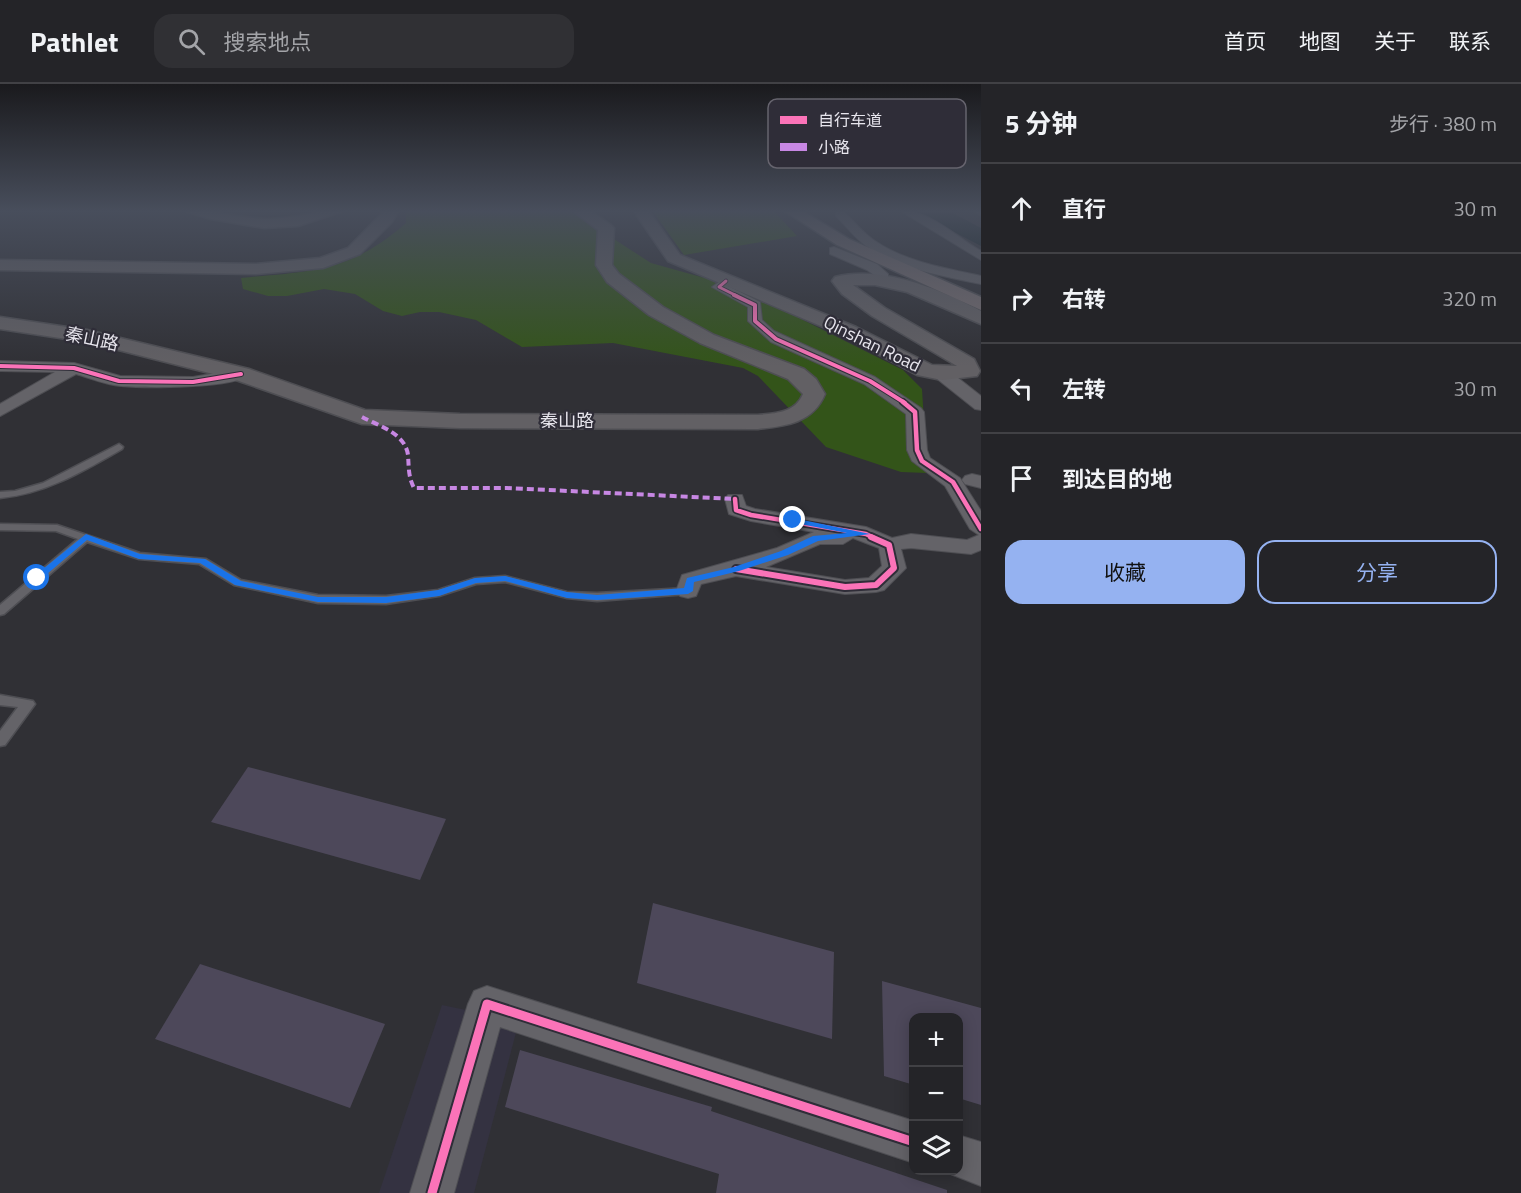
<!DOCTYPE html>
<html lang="zh">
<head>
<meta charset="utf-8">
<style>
  :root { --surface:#242428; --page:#303034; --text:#f1f3f6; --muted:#a3a4a8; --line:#414145; --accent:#95b2f1 }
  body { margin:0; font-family:"Titillium Web","Noto Sans SC",sans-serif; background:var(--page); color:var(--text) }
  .controls { position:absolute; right:18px; bottom:18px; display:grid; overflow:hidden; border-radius:12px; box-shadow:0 3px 15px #0003 }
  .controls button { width:54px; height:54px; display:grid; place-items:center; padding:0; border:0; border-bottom:2px solid var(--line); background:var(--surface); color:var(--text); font:30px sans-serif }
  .stop { position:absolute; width:18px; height:18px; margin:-14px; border:4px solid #1a73e8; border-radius:50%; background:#fff }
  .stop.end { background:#1a73e8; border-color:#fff; box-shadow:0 2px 6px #0008 }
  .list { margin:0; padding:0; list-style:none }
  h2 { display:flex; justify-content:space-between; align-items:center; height:78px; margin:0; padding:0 24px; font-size:26px }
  h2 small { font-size:20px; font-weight:400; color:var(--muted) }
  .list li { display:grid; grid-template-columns:39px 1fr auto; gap:18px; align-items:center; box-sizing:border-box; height:90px; padding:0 24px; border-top:2px solid var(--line) }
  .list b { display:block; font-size:22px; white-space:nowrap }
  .list em { font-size:20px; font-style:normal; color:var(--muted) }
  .actions { display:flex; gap:12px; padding:18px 24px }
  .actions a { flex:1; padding:14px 0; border:2px solid var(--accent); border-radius:18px; text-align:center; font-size:21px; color:var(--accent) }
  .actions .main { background:var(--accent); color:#111 }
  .icon { flex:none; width:33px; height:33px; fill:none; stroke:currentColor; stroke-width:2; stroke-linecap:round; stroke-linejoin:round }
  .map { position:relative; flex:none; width:981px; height:1109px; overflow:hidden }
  header { display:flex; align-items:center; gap:36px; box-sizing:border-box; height:84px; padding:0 30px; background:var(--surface); border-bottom:2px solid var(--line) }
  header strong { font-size:28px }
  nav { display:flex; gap:33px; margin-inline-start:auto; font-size:21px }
  .search { width:420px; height:54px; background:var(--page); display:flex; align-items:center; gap:15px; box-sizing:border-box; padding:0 21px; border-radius:18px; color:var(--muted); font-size:22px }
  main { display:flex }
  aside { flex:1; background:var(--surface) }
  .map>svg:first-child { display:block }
</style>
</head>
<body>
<header>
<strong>Pathlet</strong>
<div class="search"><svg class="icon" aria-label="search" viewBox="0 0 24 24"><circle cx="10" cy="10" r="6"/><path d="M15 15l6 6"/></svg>搜索地点</div>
<nav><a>首页</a><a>地图</a><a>关于</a><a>联系</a></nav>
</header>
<main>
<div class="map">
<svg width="981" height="1109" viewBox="0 0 981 1109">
  <rect width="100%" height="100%" fill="#303035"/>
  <polygon fill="#343241" points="442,921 519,937 474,1109 379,1109"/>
  <g fill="#335419">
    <path d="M406,126H569L651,179L737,203L903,286L922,305L927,389L901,388L826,363L758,292L743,284L613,259L522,263L476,236L439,228H420L402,232L383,227L355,210L324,205L287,212H268L243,205L241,194C312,187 349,189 406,139Z"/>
    <polygon points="652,126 773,126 797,152 684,171"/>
  </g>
  <polygon fill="#0c1c1f" points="912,126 947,126 981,144 981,162"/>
  <g fill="#4d485a">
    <polygon points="248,683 446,735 420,796 211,738"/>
    <polygon points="653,819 834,868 832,955 637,899"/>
    <polygon points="200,880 385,940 350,1024 155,955"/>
    <polygon points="882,897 981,924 981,1021 958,1014 958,933 914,933 914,1001 884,992"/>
    <polygon points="520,966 712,1023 711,1027 947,1106 947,1109 716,1109 719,1090 505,1023"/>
  </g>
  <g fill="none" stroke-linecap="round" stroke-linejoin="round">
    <g stroke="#4e4e53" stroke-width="3">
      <g id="lane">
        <path d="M119,360L123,363L122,365C84,387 45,410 0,414V408L15,407L43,399Z"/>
        <polygon points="0,440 57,441 140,469 206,475 241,496 318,511 386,512 438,506 475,494 505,492 567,508 597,509 688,504 694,507 688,510 597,517 567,514 505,498 476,500 439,512 386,520 318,519 234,501 199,480 139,475 87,458 4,530 0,531 0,521 78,455 56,447 0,446"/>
        <polygon points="0,611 33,617 35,620 5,661 0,662 0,647 18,623 0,621"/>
      </g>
    </g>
    <g stroke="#4e4e53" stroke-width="2">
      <g id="street">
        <path d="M899,126C929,126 955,152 981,167V176Z"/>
        <path d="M836,128H844C854,137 863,149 875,157C906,178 945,184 981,192V200C943,192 899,185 866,162C855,154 846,142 836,132Z"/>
        <polygon points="834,163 877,180 888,190 888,197 881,201 876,200 874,191 867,186 830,170 830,164"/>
        <path d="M726,193L733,197L728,202L760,218L762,236L774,247L875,293L921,324L924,328L927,366L930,374L960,394L981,427V466L971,470L911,464L901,465L906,484L884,506L876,508L845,510L736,492L701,500L696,512L688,514L680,512L676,507L682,491L777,464L814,448L751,437L729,430L725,415L728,411H742L746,422L755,425L866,443L892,454L911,450L967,456L979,451L970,445L945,402L912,377L907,366L906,330L864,300L771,258L748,237V223L712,203ZM853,454L879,464L882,482L869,494L845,496L766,483L820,460H843Z"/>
        <path d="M0,277L74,279L120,292L193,293L241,285L249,290C238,305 142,304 121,302C106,301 90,294 76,290L0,332V320L55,288L0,287Z"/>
        <polygon points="942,285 948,286 981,312 981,326 975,325 936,294 934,290 936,286"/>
        <polygon points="972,390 981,392 981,404 965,400 962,396 965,392"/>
        <polygon points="487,902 914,1037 914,1079 500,943 454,1109 410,1109 468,920 474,907"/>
        <polygon points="958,1051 981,1058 981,1102 943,1087 958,1086"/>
      </g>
    </g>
    <g stroke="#4e4e53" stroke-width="3">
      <g id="secondary">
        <path d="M182,126C211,126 238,134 266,135C294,135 319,126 346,126L298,142L264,144L211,135Z"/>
        <polygon points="385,126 399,126 392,138 360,170 323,184 256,190 0,186 0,176 256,180 320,174 348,164"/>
        <path d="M572,126H589L611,141L614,144L612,181L619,190L663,223L714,251L804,285L816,295L825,310C813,339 786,342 758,345L460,344L362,340L233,295L87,258L0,245V233L87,246L249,285L365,326L460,330L758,331C776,329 795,329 803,310L788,295L700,259L649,231L607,198L596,181L598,146Z"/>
        <path d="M633,126H648L680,171L856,243L932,281L957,282L872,232L842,210L835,201L832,197L835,193C883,181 939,205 981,227V240L907,208L875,201H853L885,224L974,275L980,287L977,292L942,296L917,291L842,251L668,177Z"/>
        <polygon points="972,126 981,126 981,131"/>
      </g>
    </g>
    <g stroke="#4e4e53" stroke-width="3">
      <polygon id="highway" points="783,126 801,126 849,155 981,213 981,226 837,161"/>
    </g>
    <use href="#lane" fill="#646368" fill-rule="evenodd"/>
    <use href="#street" fill="#646368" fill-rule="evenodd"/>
    <use href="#secondary" fill="#626064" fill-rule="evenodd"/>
    <use href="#highway" fill="#746c6f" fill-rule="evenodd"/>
    <path stroke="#c787e3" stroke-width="4" stroke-dasharray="7 4" stroke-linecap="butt" d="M362,333C379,342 405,349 408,371C409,384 408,392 414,404H507L735,415"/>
    <g stroke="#2f2d38" stroke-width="4.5">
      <polyline id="cycleway-far4" points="726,197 719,203 737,212"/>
    </g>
    <g stroke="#2f2d38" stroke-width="6">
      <g id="cycleway-far3">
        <polyline points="734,211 755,221 755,237 776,255 870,297 905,319"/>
        <polyline points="0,282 74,284 119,297 193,298 241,290"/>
      </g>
    </g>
    <g stroke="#2f2d38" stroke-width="8">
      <g id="cycleway-far2">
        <polyline points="903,318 915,328 917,366 922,377 953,398 981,445"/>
        <polyline points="735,415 736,426 751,431 866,450 874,454"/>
      </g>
    </g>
    <g stroke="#2f2d38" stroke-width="10">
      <polyline id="cycleway-far1" points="736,485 845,503 876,501 894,484 889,461 871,453"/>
    </g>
    <g stroke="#2f2d38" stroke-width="13">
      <polyline id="cycleway" points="432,1109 487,920 914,1058"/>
    </g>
    <use href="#cycleway-far4" stroke="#fb73b8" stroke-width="3"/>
    <use href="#cycleway-far3" stroke="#fb73b8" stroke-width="4"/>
    <use href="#cycleway-far2" stroke="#fb73b8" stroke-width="4.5"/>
    <use href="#cycleway-far1" stroke="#fb73b8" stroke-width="6"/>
    <use href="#cycleway" stroke="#fb73b8" stroke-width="9"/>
  </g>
  <linearGradient id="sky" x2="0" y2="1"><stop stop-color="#1a1a1d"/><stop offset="0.45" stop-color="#484e5c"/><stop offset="1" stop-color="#484e5c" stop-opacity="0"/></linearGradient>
  <rect width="981" height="282" fill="url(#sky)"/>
  <polygon fill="#1a73e8" points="793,434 870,450 818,457 788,471 739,487 694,498 693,507 688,510 597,516 567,514 505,497 476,499 439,512 386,519 318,518 235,501 200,479 139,475 87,456 40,496 32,494 86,450 140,470 205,475 241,497 318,513 386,513 438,506 475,494 505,492 567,508 597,511 684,504 687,494 734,483 781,467 813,452 847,449 790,438"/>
  <g text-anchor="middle" stroke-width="4.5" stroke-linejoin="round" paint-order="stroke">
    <g font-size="18" fill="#e7e5ed" stroke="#2f2d38">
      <text transform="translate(92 255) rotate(12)" y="6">秦山路</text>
      <text transform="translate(872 260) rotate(26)" y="6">Qinshan Road</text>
      <text x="567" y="343">秦山路</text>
    </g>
  </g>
  <rect x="768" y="15" width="198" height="69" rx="9" fill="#2f2d38" stroke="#66646e" stroke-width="1.5"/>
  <rect x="780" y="32" width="27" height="8" fill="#fb73b8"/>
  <rect x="780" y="59" width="27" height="8" fill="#c787e3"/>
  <g font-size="16" fill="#e7e5ed">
    <text x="818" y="42">自行车道</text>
    <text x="818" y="69">小路</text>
  </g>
</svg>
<div class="controls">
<button>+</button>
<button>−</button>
<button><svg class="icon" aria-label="layers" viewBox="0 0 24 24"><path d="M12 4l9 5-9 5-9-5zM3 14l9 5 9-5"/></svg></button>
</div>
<div class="stop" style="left:37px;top:494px"></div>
<div class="stop end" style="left:793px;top:436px"></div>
</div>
<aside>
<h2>5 分钟<small>步行 · 380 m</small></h2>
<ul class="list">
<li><svg class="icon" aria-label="ahead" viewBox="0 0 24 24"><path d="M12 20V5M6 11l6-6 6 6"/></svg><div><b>直行</b></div><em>30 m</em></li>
<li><svg class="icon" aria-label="right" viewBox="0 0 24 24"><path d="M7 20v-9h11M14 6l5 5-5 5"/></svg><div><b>右转</b></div><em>320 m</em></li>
<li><svg class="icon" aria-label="left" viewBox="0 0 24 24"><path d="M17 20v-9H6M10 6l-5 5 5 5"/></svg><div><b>左转</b></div><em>30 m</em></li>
<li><svg class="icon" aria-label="arrive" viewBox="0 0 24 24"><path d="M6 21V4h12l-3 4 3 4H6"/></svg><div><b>到达目的地</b></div></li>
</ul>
<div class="actions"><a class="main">收藏</a><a>分享</a></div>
</aside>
</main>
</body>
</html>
